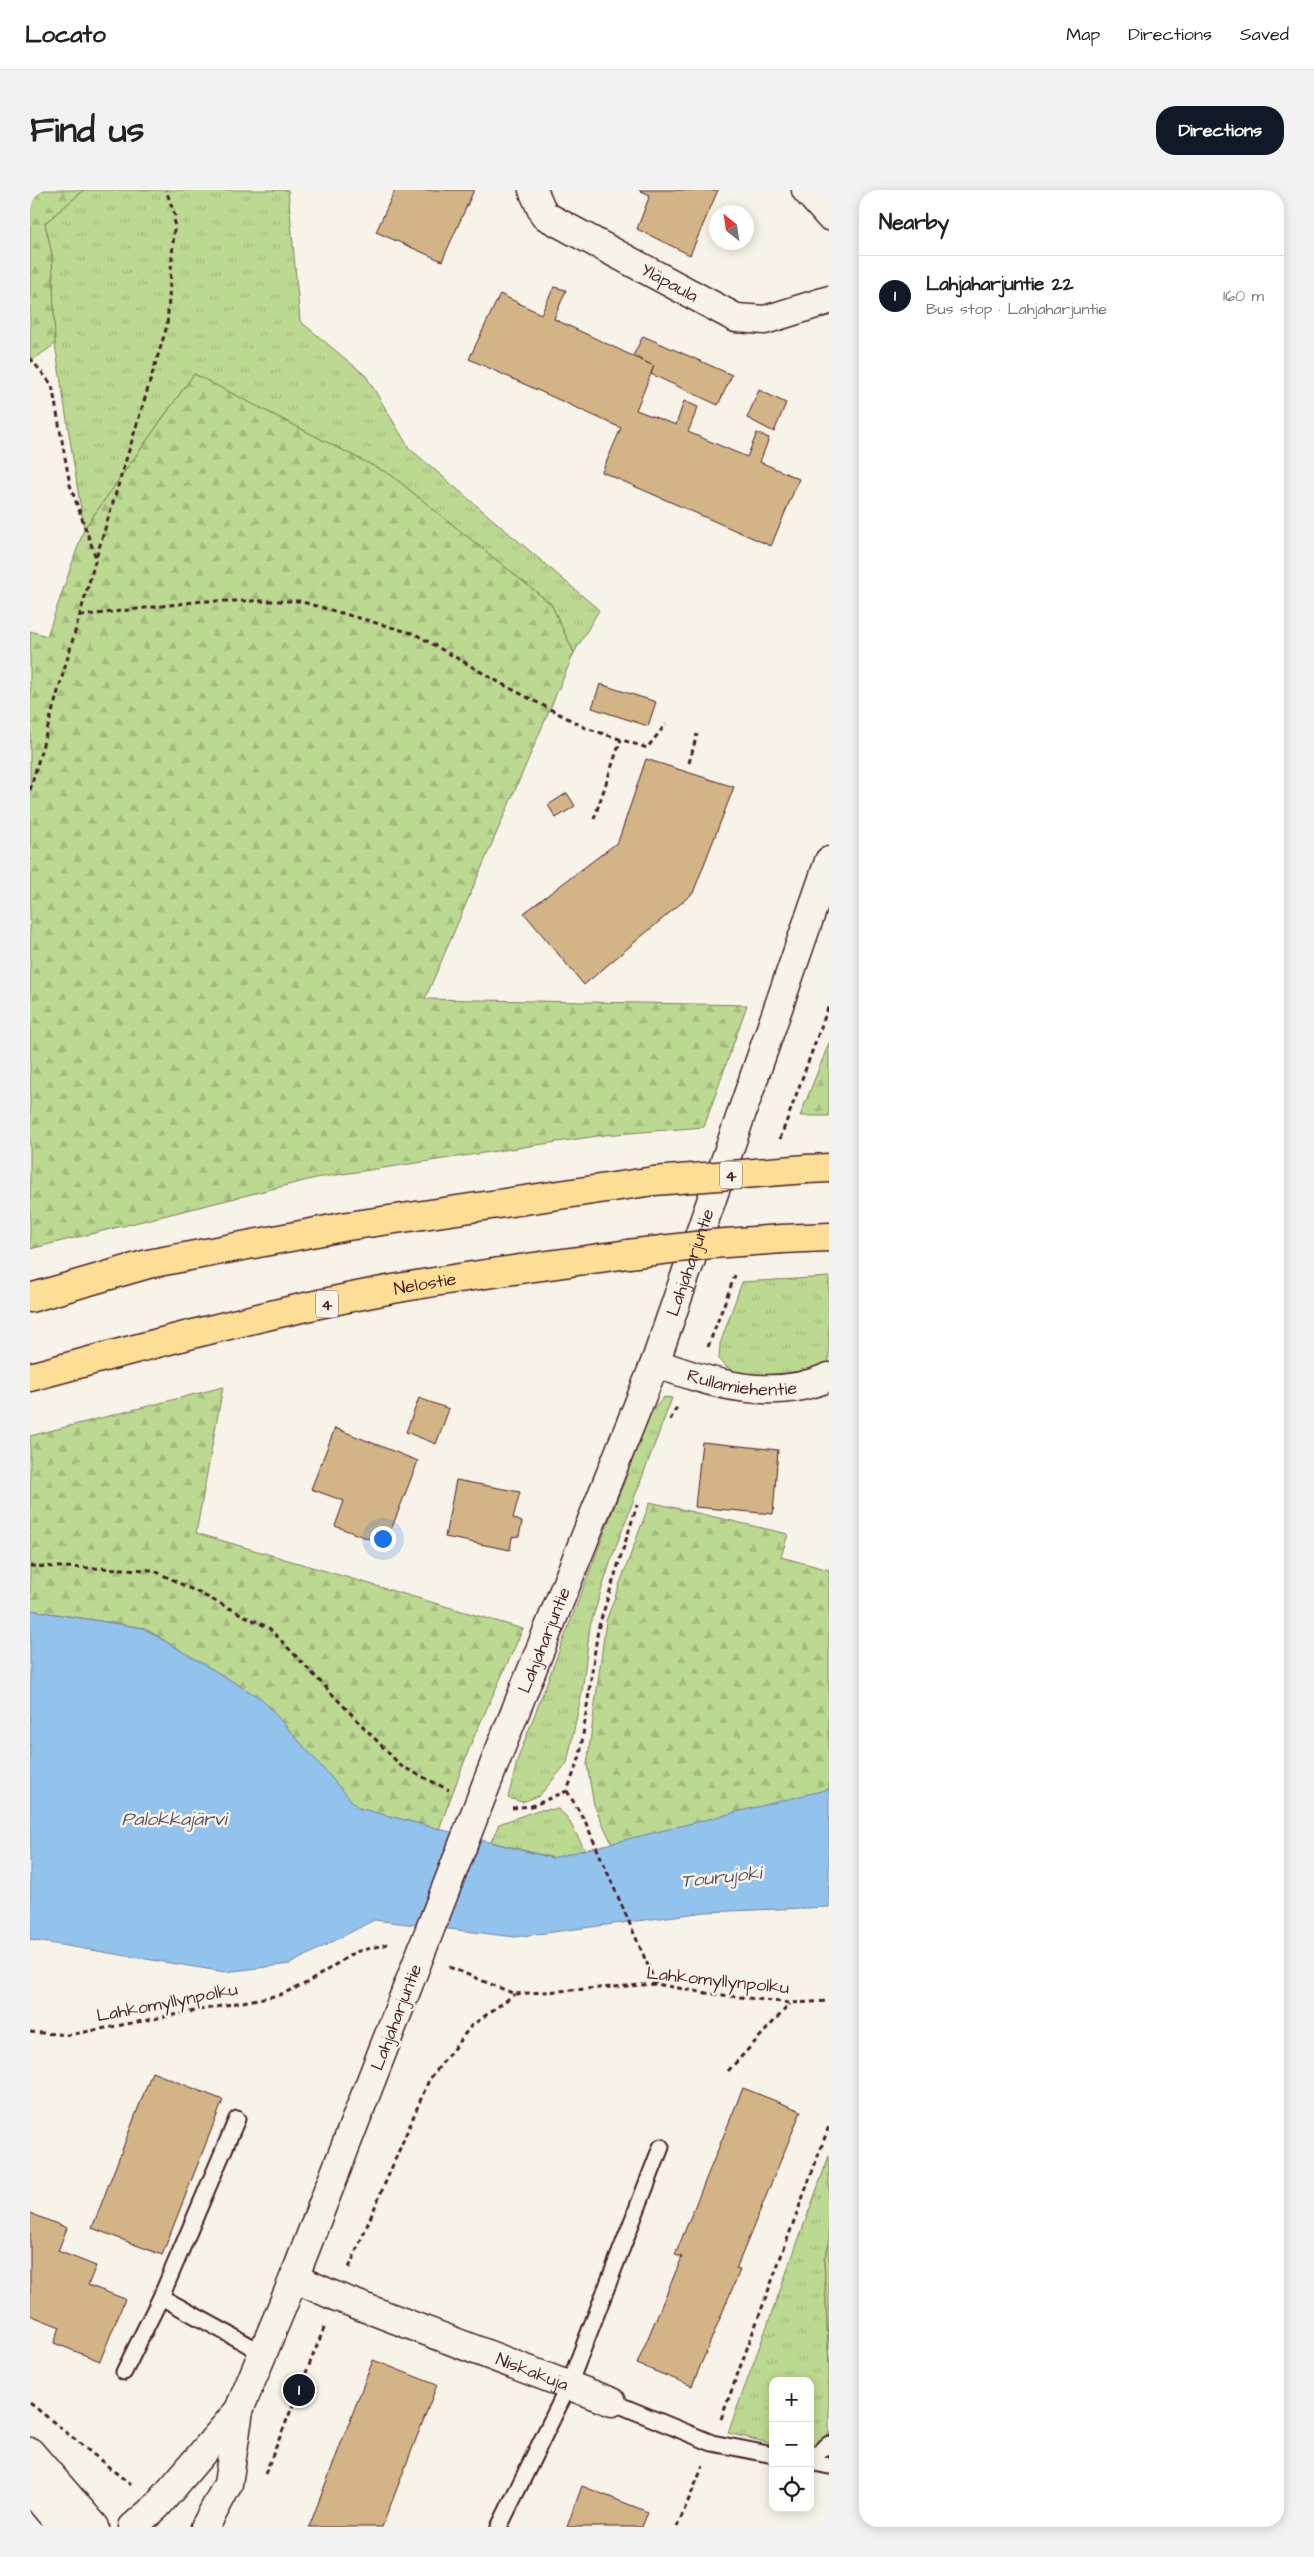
<!DOCTYPE html>
<html lang="en">
<head>
<meta charset="utf-8">
<style>
  :root { --surface:#fff; --page:#f2f2f2; --text:#222; --muted:#767676; --line:#e0e0e0; --accent:#111827 }
  body { margin:0; font-family:"Architects Daughter",sans-serif; background:var(--page); color:var(--text) }
  .controls { position:absolute; right:15px; bottom:15px; display:grid; overflow:hidden; border-radius:10px; box-shadow:0 2px 12px #0003 }
  .controls button { width:45px; height:45px; display:grid; place-items:center; padding:0; border:0; border-bottom:1px solid var(--line); background:var(--surface); color:var(--text); font:25px sans-serif }
  .compass { position:absolute; left:679px; top:15px; width:45px; height:45px; border-radius:50%; background:var(--surface); box-shadow:0 2px 12px #0003; rotate:330deg }
  .you { position:absolute; left:352px; top:1348px; width:18px; height:18px; margin:-12px; border:4px solid #fff; border-radius:50%; background:#1a73e8; box-shadow:0 0 0 8px #1a73e833 }
  .badge { display:grid; place-items:center; width:32px; height:32px; border-radius:50%; background:var(--accent); color:#fff; font-size:16px; font-weight:700 }
  .pin { position:absolute; translate:-50% -50%; border:2px solid #fff; box-shadow:0 1px 5px #0006 }
  .list { margin:0; padding:0; list-style:none }
  h2 { display:flex; justify-content:space-between; align-items:center; height:65px; margin:0; padding:0 20px; font-size:21px }
  h2 small { font-size:16px; font-weight:400; color:var(--muted) }
  .list li { display:grid; grid-template-columns:32px 1fr auto; gap:15px; align-items:center; box-sizing:border-box; height:80px; padding:0 20px; border-top:1px solid var(--line) }
  .list b { display:block; font-size:19px; white-space:nowrap }
  .list p { margin:0; font-size:16px; white-space:nowrap; color:var(--muted) }
  .list em { font-size:16px; font-style:normal; color:var(--muted) }
  .icon { flex:none; width:28px; height:28px; fill:none; stroke:currentColor; stroke-width:2; stroke-linecap:round; stroke-linejoin:round }
  .map { position:relative; flex:none; width:799px; height:2337px; overflow:hidden; border-radius:20px }
  header { display:flex; align-items:center; gap:30px; box-sizing:border-box; height:70px; padding:0 25px; background:var(--surface); border-bottom:1px solid var(--line) }
  header strong { font-size:24px }
  nav { display:flex; gap:28px; margin-inline-start:auto; font-size:18px }
  .intro { display:flex; align-items:center; justify-content:space-between; box-sizing:border-box; height:120px; padding:0 30px }
  h1 { margin:0; font-size:35px }
  .button { padding:12px 22px; border-radius:20px; background:var(--accent); color:#fff; font-size:18px; font-weight:700 }
  main { display:flex; gap:30px; padding:0 30px }
  aside { flex:1; background:var(--surface); border-radius:20px; box-shadow:0 2px 12px #0003 }
  .map>svg:first-child { display:block }
</style>
</head>
<body>
<header>
<strong>Locato</strong>
<nav><a>Map</a><a>Directions</a><a>Saved</a></nav>
</header>
<div class="intro"><h1>Find us</h1><a class="button">Directions</a></div>
<main>
<div class="map">
<svg width="799" height="2337" viewBox="0 0 799 2337">
  <defs>
    <pattern id="grass-tufts" width="24" height="20" patternUnits="userSpaceOnUse" patternTransform="scale(1.25)"><rect width="24" height="20" fill="#bbd991"/><path d="M3 7l-1-3M5 7V3M7 7l1-3M15 17l-1-3M17 17v-4M19 17l1-3" fill="none" stroke="#a2ba7d"/></pattern>
    <pattern id="forest-firs" width="22" height="20" patternUnits="userSpaceOnUse" patternTransform="scale(1.25)"><rect width="22" height="20" fill="#bbd991"/><path d="M5 1l3.5 6h-7zM16 11l3.5 6h-7z" fill="#a2ba7d"/></pattern>
  </defs>
  <rect width="100%" height="100%" fill="#f7f3e8"/>
  <filter id="ink" filterUnits="userSpaceOnUse"><feTurbulence type="fractalNoise" baseFrequency=".02" numOctaves="2"/><feDisplacementMap in="SourceGraphic" scale="10" xChannelSelector="R" yChannelSelector="G"/><feConvolveMatrix kernelMatrix="1 2 1 2 8 2 1 2 1" color-interpolation-filters="sRGB"/></filter>
  <g filter="url(#ink)">
    <g fill="url(#grass-tufts)" stroke="#827c5e">
      <polygon points="54,0 258,0 270,131 336,186 379,258 569,420 544,463 521,414 361,285 164,184 54,339 25,154 22,65 15,33"/>
      <path d="M799,1087V1180C765,1188 716,1200 689,1170L690,1154L712,1092Z"/>
      <polygon points="634,1207 642,1208 582,1367 560,1436 552,1502 537,1573 509,1606 492,1612 478,1608 488,1568 620,1224"/>
      <polygon points="528,1619 537,1627 555,1660 524,1668 461,1652 469,1634 508,1620"/>
      <polygon points="799,1966 799,2054 794,2070 799,2175 799,2266 780,2262 780,2191 743,2191 743,2254 698,2243"/>
    </g>
    <g fill="url(#forest-firs)" stroke="#827c5e">
      <polygon points="0,0 54,0 15,33 22,65 25,154 0,172"/>
      <polygon points="164,184 361,285 521,414 544,463 395,809 717,815 674,937 574,945 286,988 0,1059 0,441 17,446 54,339"/>
      <polygon points="799,853 799,926 770,926"/>
      <polygon points="193,1197 166,1343 493,1439 442,1551 409,1639 327,1618 232,1510 114,1438 0,1420 0,1246"/>
      <polygon points="620,1312 758,1344 751,1367 799,1380 799,1600 582,1654 564,1615 557,1575 576,1431"/>
    </g>
    <polygon fill="#bbd991" stroke="#827c5e" points="799,2054 799,2175 794,2070"/>
    <polygon fill="#92c3ed" stroke="#75819f" points="0,1420 113,1438 232,1509 328,1618 522,1668 799,1599 799,1717 675,1722 485,1747 344,1730 260,1774 195,1782 0,1750"/>
    <g fill="#d2b486" stroke="#4a1f2b">
      <polygon points="365,0 444,0 412,71 346,42"/>
      <polygon points="609,0 688,0 660,65 607,39 620,5"/>
      <polygon points="524,97 536,100 524,129 624,176 606,220 646,235 654,211 668,217 658,242 717,267 727,243 739,248 730,272 769,289 741,356 572,282 591,238 439,169 470,104 511,124"/>
      <polygon points="613,146 702,185 688,215 621,184 624,176 603,166"/>
      <polygon points="729,200 756,213 744,242 717,228"/>
      <polygon points="570,494 626,512 618,536 562,518"/>
      <polygon points="616,569 704,597 663,703 554,795 494,723 588,652"/>
      <polygon points="537,603 545,616 526,628 518,615"/>
      <polygon points="389,1208 419,1219 406,1254 376,1242"/>
      <polygon points="305,1238 388,1271 355,1355 305,1336 314,1311 281,1299"/>
      <polygon points="672,1252 748,1260 743,1324 665,1317"/>
      <polygon points="426,1290 490,1302 483,1328 492,1332 489,1346 482,1347 480,1360 415,1347"/>
      <polygon points="122,1882 193,1910 132,2065 62,2038"/>
      <polygon points="713,1898 771,1921 706,2079 710,2080 662,2196 607,2174 652,2067 645,2065"/>
      <polygon points="0,2023 37,2038 28,2061 66,2076 58,2095 95,2109 70,2171 24,2153 30,2137 0,2125"/>
      <polygon points="343,2170 407,2195 352,2337 279,2337"/>
      <polygon points="552,2296 618,2322 612,2337 537,2337"/>
    </g>
    <g fill="none" stroke-linecap="round" stroke-linejoin="round">
      <g stroke="#4a1f2b" stroke-width="19">
        <g id="service">
          <polyline points="131,2107 233,2163"/>
          <polyline points="94,2182 131,2107 207,1929"/>
          <polyline points="582,2212 682,2253 743,2265"/>
          <polyline points="780,2269 799,2254"/>
          <polyline points="780,2272 799,2276"/>
          <polyline points="469,2337 538,2197 631,1957"/>
        </g>
      </g>
      <g stroke="#4a1f2b" stroke-width="31">
        <g id="minor">
          <path id="s1" d="M503,0L514,25L706,128L735,130L799,110"/>
          <path id="s2" d="M625,1173C681,1193 741,1213 799,1187"/>
          <path id="s3" d="M264,2088L307,2107L582,2212"/>
        </g>
      </g>
      <g stroke="#4a1f2b" stroke-width="31">
        <g id="tertiary">
          <polyline points="776,0 799,26"/>
          <path id="s4" d="M467,1567L625,1173L799,671"/>
          <polyline points="103,2337 127,2316 209,2220"/>
          <polyline points="175,2337 198,2294 209,2220 264,2088 376,1801"/>
        </g>
      </g>
      <g stroke="#4a1f2b" stroke-width="31">
        <g id="secondary">
          <polyline points="0,2262 65,2337"/>
          <polyline points="0,2299 32,2337"/>
        </g>
      </g>
      <g stroke="#4a1f2b" stroke-width="31">
        <g id="trunk">
          <polyline points="777,979 799,978"/>
          <polyline points="752,1049 799,1047"/>
          <polyline points="0,1108 118,1074 318,1036 624,991"/>
          <path id="s5" d="M0,1187C115,1156 230,1125 347,1102C430,1086 514,1076 598,1064"/>
        </g>
      </g>
      <g stroke="#4a1f2b" stroke-width="3" stroke-dasharray="5 4" stroke-linecap="butt">
        <polyline points="0,168 22,195 40,295 66,368"/>
        <polyline points="50,426 173,411 269,411 385,444 472,494 556,538 617,558 636,534"/>
        <polyline points="659,573 667,544"/>
        <polyline points="0,600 66,368 137,136 145,26 136,0"/>
        <polyline points="564,629 591,549"/>
        <polyline points="750,949 799,815"/>
        <polyline points="678,1157 705,1085"/>
        <polyline points="640,1230 648,1215"/>
        <polyline points="0,1376 123,1380 239,1438 371,1576 419,1600"/>
        <polyline points="537,1601 555,1631 626,1794"/>
        <polyline points="482,1618 502,1616 537,1601 550,1566 568,1439 607,1315"/>
        <polyline points="419,1777 485,1804 626,1794 676,1803 760,1813 799,1811"/>
        <polyline points="0,1842 39,1845 249,1805 277,1793 325,1762 358,1754"/>
        <polyline points="698,1881 760,1814"/>
        <polyline points="319,2078 399,1890 441,1836 485,1804"/>
        <polyline points="0,2213 101,2295"/>
        <polyline points="691,2229 799,1936"/>
        <polyline points="235,2284 295,2136"/>
        <polyline points="647,2337 673,2276"/>
      </g>
      <use href="#service" stroke="#f7f3e8" stroke-width="15"/>
      <use href="#minor" stroke="#f7f3e8" stroke-width="28"/>
      <use href="#tertiary" stroke="#f7f3e8" stroke-width="28"/>
      <use href="#secondary" stroke="#f7f3e8" stroke-width="28"/>
      <use href="#trunk" stroke="#fdde96" stroke-width="28"/>
      <g stroke="#4a1f2b" stroke-width="31" stroke-linecap="butt">
        <polyline id="tertiary-bridge" points="376,1801 467,1567"/>
      </g>
      <g stroke="#4a1f2b" stroke-width="31" stroke-linecap="butt">
        <g id="trunk-bridge">
          <polyline points="624,991 777,979"/>
          <polyline points="598,1064 682,1054 752,1049"/>
        </g>
      </g>
      <use href="#tertiary-bridge" stroke="#f7f3e8" stroke-width="28"/>
      <use href="#trunk-bridge" stroke="#fdde96" stroke-width="28"/>
    </g>
  </g>
  <g text-anchor="middle" stroke-width="5" stroke-linejoin="round" paint-order="stroke">
    <g fill="#f7f3e8" stroke="#7e5f64" stroke-width="1">
      <rect x="690" y="971.5" width="22" height="27" rx="4"/>
      <rect x="286" y="1100.5" width="22" height="27" rx="4"/>
    </g>
    <g font-size="16" font-weight="bold" fill="#4a1f2b">
      <text x="701" y="991">4</text>
      <text x="297" y="1120">4</text>
    </g>
    <g font-size="18" fill="#4a1f2b" stroke="#f7f3e8">
      <text dy="6" stroke="none"><textPath href="#s1" startOffset="170">Yläpaula</textPath></text>
      <text dy="6" stroke="none"><textPath href="#s4" startOffset="531">Lahjaharjuntie</textPath></text>
      <text dy="6" stroke="none"><textPath href="#s5" startOffset="406">Nelostie</textPath></text>
      <text dy="6" stroke="none"><textPath href="#s2" startOffset="90">Rullamiehentie</textPath></text>
      <text dy="6" stroke="none"><textPath href="#s4" startOffset="126">Lahjaharjuntie</textPath></text>
      <text transform="translate(688 1790) rotate(6)" y="6">Lahkomyllynpolku</text>
      <text transform="translate(137 1812) rotate(-11)" y="6">Lahkomyllynpolku</text>
      <text transform="translate(366 1827) rotate(-69)" y="6">Lahjaharjuntie</text>
      <text dy="6" stroke="none"><textPath href="#s3" startOffset="256">Niskakuja</textPath></text>
    </g>
    <g font-size="19" font-style="italic" fill="#605065" stroke="#f7f3e8">
      <text x="144" y="1635">Palokkajärvi</text>
      <text transform="translate(691 1686) rotate(-6)" y="7">Tourujoki</text>
    </g>
  </g>
</svg>
<div class="controls">
<button>+</button>
<button>−</button>
<button><svg class="icon" aria-label="locate" viewBox="0 0 24 24"><circle cx="12" cy="12" r="6"/><path d="M12 2v4M12 18v4M2 12h4M18 12h4"/></svg></button>
</div>
<svg class="compass" viewBox="-18 -18 36 36"><path d="M0-13l5 13h-10z" fill="#e53935"/><path d="M0 13l5-13h-10z" fill="#767676"/></svg>
<div class="you"></div>
<div class="pin badge" style="left:269px;top:2200px">1</div>
</div>
<aside>
<h2>Nearby<small></small></h2>
<ul class="list">
<li><span class="badge">1</span><div><b>Lahjaharjuntie 22</b><p>Bus stop · Lahjaharjuntie</p></div><em>160 m</em></li>
</ul>
</aside>
</main>
</body>
</html>
